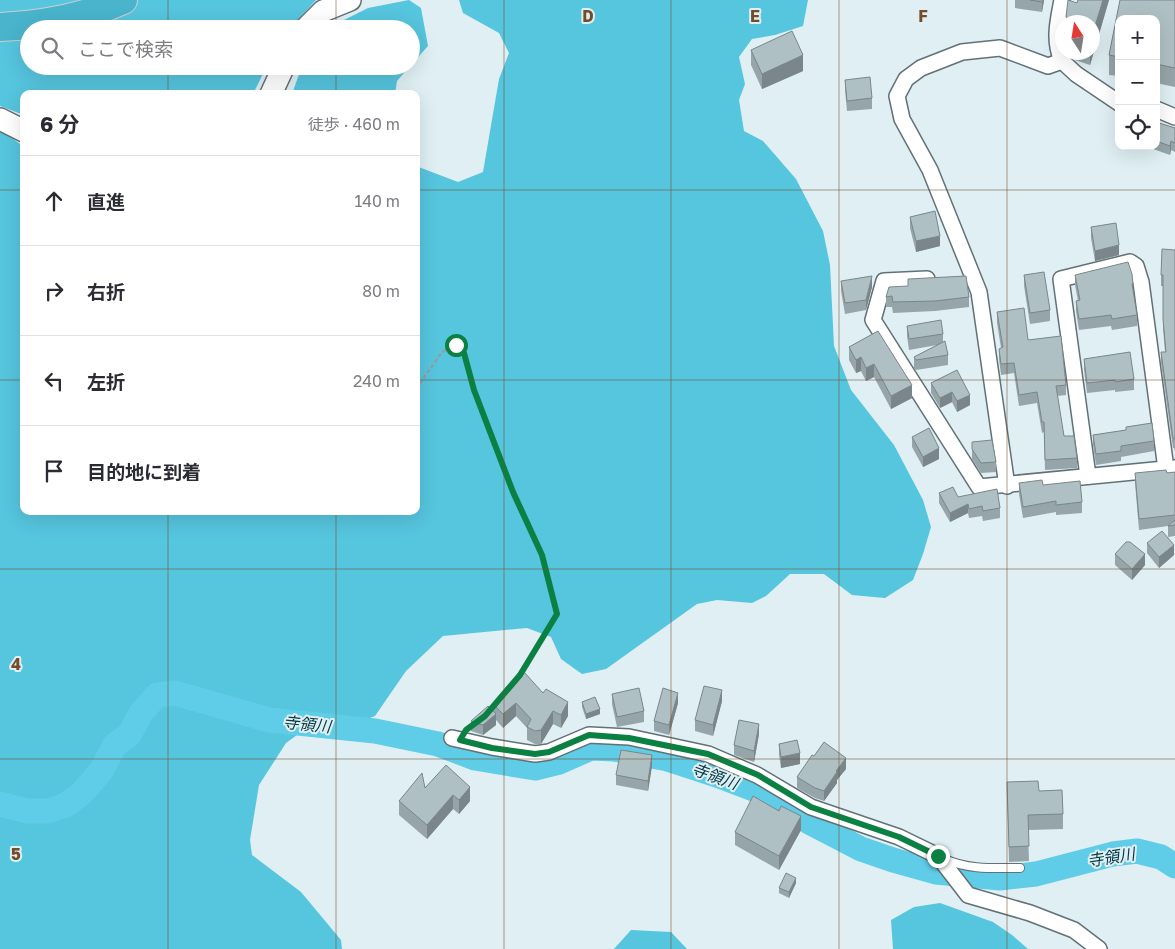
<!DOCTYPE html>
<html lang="ja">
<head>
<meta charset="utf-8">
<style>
  :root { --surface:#fff; --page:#f7f7f7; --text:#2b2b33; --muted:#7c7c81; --line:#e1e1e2 }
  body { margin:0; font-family:"Golos Text","Noto Sans JP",sans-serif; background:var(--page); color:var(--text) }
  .controls { position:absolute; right:15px; top:15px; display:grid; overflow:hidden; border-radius:10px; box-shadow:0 5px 20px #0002 }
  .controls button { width:45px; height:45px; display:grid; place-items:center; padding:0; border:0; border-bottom:1px solid var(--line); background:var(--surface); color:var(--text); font:25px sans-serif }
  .compass { position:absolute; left:1055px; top:15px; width:45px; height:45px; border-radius:50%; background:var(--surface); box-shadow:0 5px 20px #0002; rotate:348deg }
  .stop { position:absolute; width:15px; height:15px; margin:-11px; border:4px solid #0b8043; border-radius:50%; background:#fff }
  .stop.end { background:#0b8043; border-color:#fff; box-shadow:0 1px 5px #0008 }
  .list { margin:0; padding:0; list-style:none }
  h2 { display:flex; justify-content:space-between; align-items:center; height:65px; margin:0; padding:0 20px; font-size:21px }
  h2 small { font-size:16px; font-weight:400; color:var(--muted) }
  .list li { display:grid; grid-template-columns:32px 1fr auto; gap:15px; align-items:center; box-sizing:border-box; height:90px; padding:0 20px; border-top:1px solid var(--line) }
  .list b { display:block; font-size:19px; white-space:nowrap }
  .list em { font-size:16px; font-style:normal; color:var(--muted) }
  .icon { flex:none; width:28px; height:28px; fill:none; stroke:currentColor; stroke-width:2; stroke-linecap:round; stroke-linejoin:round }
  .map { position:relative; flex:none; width:1175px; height:949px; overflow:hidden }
  .search { position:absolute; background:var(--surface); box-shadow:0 5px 20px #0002; left:20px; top:20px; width:400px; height:55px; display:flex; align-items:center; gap:12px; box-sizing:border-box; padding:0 18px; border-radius:28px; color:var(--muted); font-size:19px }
  .panel { position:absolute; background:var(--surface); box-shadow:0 5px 20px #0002; left:20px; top:90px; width:400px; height:425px; border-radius:10px }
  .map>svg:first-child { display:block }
</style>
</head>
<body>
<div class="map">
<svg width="1175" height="949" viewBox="0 0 1175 949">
  <rect width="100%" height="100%" fill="#dfeff4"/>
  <g fill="#56c5de">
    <polygon points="0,0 316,0 289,29 29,29 29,66 267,66 253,94 24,94 24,115 0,106"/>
    <polygon points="409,0 421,8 428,46 411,65 411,29 326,29 368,8"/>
    <polygon points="459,0 808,0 803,26 775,35 752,39 739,57 745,84 739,100 744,131 763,141 796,179 823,231 830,265 834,346 851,390 894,445 923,500 931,527 923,554 913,580 885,598 852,595 824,574 790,574 766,596 752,603 717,600 697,604 606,669 582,674 561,659 551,637 527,628 443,636 406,671 375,716 356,723 316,721 286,743 259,785 250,840 252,855 301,892 341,940 342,949 0,949 0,132 8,135 24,147 24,511 416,511 416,166 458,182 483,172 499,79 509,53 499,33 463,13"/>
    <polygon points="302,66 410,66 397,81 395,94 292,94"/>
    <polygon points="940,903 993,922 1012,935 1028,949 893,949 891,920 914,907"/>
    <polygon points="631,930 671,932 687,949 614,949"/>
  </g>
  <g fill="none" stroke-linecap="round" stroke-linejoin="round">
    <polyline stroke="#5fcde7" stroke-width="25" points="0,804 27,811 48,811 66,805 82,793 101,771 115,745 129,735 141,713 157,695 175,693 269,720 375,731 438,744 475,758 535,768 559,762 591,748 614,749 668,759 717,775 759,791 809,822 861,849 893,860 936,872 1000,878 1036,874 1113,854 1137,851 1161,857 1175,866"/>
    <g stroke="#627175" stroke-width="10">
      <path id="lane" d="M945,859C968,870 995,868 1020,868"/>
    </g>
    <g stroke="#627175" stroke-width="18">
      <g id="street">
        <path d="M1062,0C1058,21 1053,40 1062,61"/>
        <polyline points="1156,109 1175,117"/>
        <polyline points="927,279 884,281 873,320 979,487 1175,468"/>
        <polyline points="1088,476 1061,279 1130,262 1136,266 1141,282 1166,469"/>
        <polyline points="1007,486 979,292 930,170 902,119 897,96 906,79 921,68 962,52 1000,48 1048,66 1062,61 1076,74 1119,103"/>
        <polyline points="452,738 492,747 535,754 549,752 589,735 629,737 708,754 757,775 811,807 899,837 938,856 968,895 1030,913 1074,930 1099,949"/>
      </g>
    </g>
    <g stroke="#627175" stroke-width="24">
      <g id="secondary">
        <polyline points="305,29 323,11 350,0"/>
        <polyline points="271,94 284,66"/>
        <polyline points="0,119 24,131"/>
      </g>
    </g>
    <g stroke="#cdcece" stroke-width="30">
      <path id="highway" d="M0,27C44,25 83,18 123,0"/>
    </g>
    <g stroke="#929ea2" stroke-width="2.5" stroke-dasharray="4 2.5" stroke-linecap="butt">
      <polyline points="416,389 442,352 456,345 463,353 474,390 513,492 542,555 557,614 518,677"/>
      <polyline points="499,700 508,689"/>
    </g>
    <use href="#lane" stroke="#fff" stroke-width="8"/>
    <use href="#street" stroke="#fff" stroke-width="15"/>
    <use href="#secondary" stroke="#fff" stroke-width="21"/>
    <use href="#highway" stroke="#49b4cc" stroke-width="28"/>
  </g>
  <g fill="#96a5a9">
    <polygon points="1015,0 1044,0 1042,12 1015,8"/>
    <polygon points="1109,0 1090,65 1075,60 1075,52 1092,52 1092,22 1066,22 1066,12 1077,3"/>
    <polygon points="1120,0 1175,0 1175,87 1156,83 1156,19 1119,19 1119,76 1109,75 1109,55"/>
    <polygon points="751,50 803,71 762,89 751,65"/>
    <polygon points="845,80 872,98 872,109 847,111 845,90"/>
    <polygon points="1156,122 1175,128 1175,152 1171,150 1170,155 1153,149 1153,147 1151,146 1156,146"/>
    <polygon points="910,217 940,246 916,252 910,228"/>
    <polygon points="1091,227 1119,255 1095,261 1091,238"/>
    <polygon points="1175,250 1175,451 1174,448 1173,448 1161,363 1161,352 1165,352 1163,329 1163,286 1161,286 1161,275"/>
    <polygon points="1024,275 1050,310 1050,321 1030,324 1024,286"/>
    <polygon points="1075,275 1133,294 1137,315 1137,326 1112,330 1111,326 1079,330 1076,311 1076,301 1078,301 1075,285"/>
    <polygon points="841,281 872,287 866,310 845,314 841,291"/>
    <polygon points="889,287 969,297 969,307 935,311 893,313 892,307 886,307 886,297"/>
    <polygon points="997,312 1028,340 1066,385 1066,395 1057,396 1064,436 1077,458 1077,468 1045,470 1044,432 1042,433 1037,403 1019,406 1014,373 1001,375 999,359 999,349 1001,348 997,323"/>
    <polygon points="907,326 943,334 943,342 948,355 948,365 916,370 914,368 914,357 937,345 909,350 907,336"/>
    <polygon points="878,331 912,398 891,409 874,377 866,381 861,371 856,373 849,360 849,347"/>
    <polygon points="1084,359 1134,379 1134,390 1115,392 1115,390 1087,393 1084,370"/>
    <polygon points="957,370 970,405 957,412 952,402 940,408 931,393 931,383"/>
    <polygon points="1126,427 1154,441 1154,451 1121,457 1121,461 1096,465 1093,445 1093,435 1126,430"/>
    <polygon points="912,437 939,459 923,467 912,447"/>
    <polygon points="972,442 996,462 996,472 981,473 972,459"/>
    <polygon points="1175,472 1175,536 1168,537 1168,526 1139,530 1135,483 1135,473 1167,473"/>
    <polygon points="1019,483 1043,485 1082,502 1082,513 1056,515 1056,512 1023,518 1019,494"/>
    <polygon points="939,493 958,497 1000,508 1000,518 983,521 982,516 969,518 968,513 950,522 939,503"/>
    <polygon points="1147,543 1174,555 1159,568 1147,553"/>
    <polygon points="1115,554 1145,565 1132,580 1115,565"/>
    <polygon points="507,687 543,693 568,716 561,728 553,724 541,744 535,744 527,740 527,728 516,716 503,728 496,720 496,725 483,735 471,731 471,721 493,712 493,704 507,692"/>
    <polygon points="612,694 644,711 644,722 617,727 612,704"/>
    <polygon points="722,701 713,736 695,731 695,720"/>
    <polygon points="582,702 600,714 586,719 582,707"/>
    <polygon points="678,703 669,735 654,731 654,721"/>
    <polygon points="759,734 754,762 734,755 734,745"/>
    <polygon points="779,744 800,764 781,768 779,755"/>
    <polygon points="652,766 648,791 616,785 616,775"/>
    <polygon points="846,769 837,780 837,783 824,801 815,798 797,788 797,777"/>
    <polygon points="1007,782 1039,791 1063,814 1063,829 1028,830 1029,861 1009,862"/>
    <polygon points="470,787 470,801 459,814 453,809 427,839 399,815 399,801 425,788"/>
    <polygon points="779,811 801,830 779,870 735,845 735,832"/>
    <polygon points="796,883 789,898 779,893 779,888"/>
  </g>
  <g fill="#7a8689">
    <polygon points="1043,0 1044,0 1042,12 1042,2"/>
    <polygon points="1103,0 1109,0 1090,65 1090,52 1092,52 1092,36"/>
    <polygon points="803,55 803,71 762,89 762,74"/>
    <polygon points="1171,141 1171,150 1170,155 1170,146"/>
    <polygon points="940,236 940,246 916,252 916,241"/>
    <polygon points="1119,245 1119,255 1095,261 1095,251"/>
    <polygon points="872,276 872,287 866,310 866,300"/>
    <polygon points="861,357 861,371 856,373 856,360"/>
    <polygon points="874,364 874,377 866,381 866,368"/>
    <polygon points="912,385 912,398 891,409 891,396"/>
    <polygon points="952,392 952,402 940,408 940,398"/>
    <polygon points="970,395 970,405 957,412 957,401"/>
    <polygon points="939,448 939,459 923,467 923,457"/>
    <polygon points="968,504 968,513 950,522 950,513"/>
    <polygon points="1174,545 1174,555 1159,568 1159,557"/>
    <polygon points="1145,554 1145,565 1132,580 1132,569"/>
    <polygon points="722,690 722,701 713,736 713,725"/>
    <polygon points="678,693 678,703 669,735 669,725"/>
    <polygon points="568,702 568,716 561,728 561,715"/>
    <polygon points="516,703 516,716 503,728 503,714"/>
    <polygon points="600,709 600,714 586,719 586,714"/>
    <polygon points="553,711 553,724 541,744 541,730"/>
    <polygon points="496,714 496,725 483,735 483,725"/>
    <polygon points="759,724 759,734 754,762 754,751"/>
    <polygon points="800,753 800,764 781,768 781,757"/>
    <polygon points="652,755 652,766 648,791 648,781"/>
    <polygon points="846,758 846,769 837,780 837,783 824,801 824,791 836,771"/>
    <polygon points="470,787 470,801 459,814 459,800"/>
    <polygon points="453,795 453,809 427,839 427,825"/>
    <polygon points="801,816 801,830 779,870 779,856"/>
    <polygon points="796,878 796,883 789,898 789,892"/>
  </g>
  <g fill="#afc0c4" stroke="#7a8689">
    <polygon points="1030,0 1043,0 1042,2"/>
    <polygon points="1068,0 1077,3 1078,0 1103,0 1092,36 1092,22 1080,22 1080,21 1066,17"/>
    <polygon points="1120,0 1175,0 1175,68 1156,64 1156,19 1119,19 1119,57 1109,55"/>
    <polygon points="792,31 803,55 762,74 751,50"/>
    <polygon points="870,77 872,98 847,101 845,80"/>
    <polygon points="1156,122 1175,128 1175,143 1171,141 1170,146 1156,141"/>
    <polygon points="935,211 940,236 916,241 910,217"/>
    <polygon points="1116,223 1119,245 1095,251 1091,227"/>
    <polygon points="1162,249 1175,250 1175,440 1174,438 1173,438 1161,352 1166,352 1163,319 1163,275 1161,275"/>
    <polygon points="1128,262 1132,274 1133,284 1132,284 1137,315 1112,319 1111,315 1079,319 1076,301 1080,300 1075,275"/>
    <polygon points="1044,272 1050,310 1030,313 1024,275"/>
    <polygon points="872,276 866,300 845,303 841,281"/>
    <polygon points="966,276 969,297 935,301 893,302 892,296 886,297 889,287 908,286 908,279"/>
    <polygon points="1024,308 1028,340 1061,336 1066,385 1056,386 1064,436 1074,436 1077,458 1045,460 1044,422 1042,422 1037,392 1019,395 1014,363 1001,364 999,349 1003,347 997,312"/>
    <polygon points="941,320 943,334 909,339 907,326"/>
    <polygon points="878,331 912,385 891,396 874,364 866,368 861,357 856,360 849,347"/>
    <polygon points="945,341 948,355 916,360 914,357"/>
    <polygon points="1130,352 1134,379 1115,382 1115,380 1087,383 1084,359"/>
    <polygon points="957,370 970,395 957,401 952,392 940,398 931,383"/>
    <polygon points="1152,423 1154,441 1121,446 1121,451 1096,454 1093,435 1126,430 1126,427"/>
    <polygon points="929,428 939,448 923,457 912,437"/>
    <polygon points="992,440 996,462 981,463 972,449 972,442"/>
    <polygon points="1166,470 1167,473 1175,472 1175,515 1139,519 1135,473"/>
    <polygon points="1042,480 1043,485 1080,481 1082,502 1056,505 1056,501 1023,507 1019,483"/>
    <polygon points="953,487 958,497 997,489 1000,508 983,511 982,506 969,509 968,504 950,513 939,493"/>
    <polygon points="1175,520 1175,525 1168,526"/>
    <polygon points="1162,531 1174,545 1159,557 1147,543"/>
    <polygon points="1126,542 1130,542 1145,554 1132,569 1115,554"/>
    <polygon points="524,672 543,693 546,689 568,702 561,715 553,711 541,730 535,731 527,727 531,719 516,703 503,714 493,704 509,690 507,687"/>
    <polygon points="704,686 722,690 713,725 695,720"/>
    <polygon points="639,688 644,711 617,717 612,694"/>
    <polygon points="663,688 678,693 669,725 654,721"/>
    <polygon points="595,697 600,709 586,714 582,702"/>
    <polygon points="488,706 496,714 483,725 471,721"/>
    <polygon points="739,720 759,724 754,751 734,745"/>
    <polygon points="797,740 800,753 781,757 779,744"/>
    <polygon points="824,742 846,758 836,771 837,772 824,791 815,788 797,777 812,755 814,756"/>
    <polygon points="621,750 652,755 648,781 616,775"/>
    <polygon points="446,765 470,787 459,800 453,795 427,825 399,801 422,773 425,788"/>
    <polygon points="1038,781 1039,791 1062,790 1063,814 1028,815 1029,846 1009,847 1007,782"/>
    <polygon points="753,796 779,811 781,806 801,816 779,856 735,832"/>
    <polygon points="786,873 796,878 789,892 779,888"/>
  </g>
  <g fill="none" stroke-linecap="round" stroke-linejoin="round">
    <polyline stroke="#0b8043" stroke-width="6" points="456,345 464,353 474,390 513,492 542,555 557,614 520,675 485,716 466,730 460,740 492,748 535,754 549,752 589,735 629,738 708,754 758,775 811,807 899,837 938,856"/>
  </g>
  <path fill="none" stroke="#724d28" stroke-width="1" stroke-opacity="0.55" d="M168,0V29M336,0V29M504,0V949M671,0V949M839,0V949M1007,0V949M168,66V94M336,66V94M0,190H24M416,190H1175M0,380H24M416,380H1175M168,511V949M336,511V949M0,569H1175M0,759H1175"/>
  <g text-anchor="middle" stroke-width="4" stroke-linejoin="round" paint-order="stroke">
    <g font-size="16" font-style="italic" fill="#043a44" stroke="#dfeff4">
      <text transform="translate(307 724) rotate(6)" y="6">寺領川</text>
      <text transform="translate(715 776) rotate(20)" y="6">寺領川</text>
      <text transform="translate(1111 857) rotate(-9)" y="6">寺領川</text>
    </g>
  </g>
  <g font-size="16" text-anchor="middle" font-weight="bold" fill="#724d28" stroke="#dfeff4" stroke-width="4" stroke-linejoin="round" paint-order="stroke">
    <text x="588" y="22">D</text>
    <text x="755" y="22">E</text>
    <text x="923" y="22">F</text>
    <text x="16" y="670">4</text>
    <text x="16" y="860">5</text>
  </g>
</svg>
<div class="controls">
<button>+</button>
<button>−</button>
<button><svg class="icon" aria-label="locate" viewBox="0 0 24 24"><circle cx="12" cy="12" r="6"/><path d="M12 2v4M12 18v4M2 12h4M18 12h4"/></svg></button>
</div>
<svg class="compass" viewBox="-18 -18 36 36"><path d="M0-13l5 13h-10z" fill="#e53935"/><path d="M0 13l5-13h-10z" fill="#7c7c81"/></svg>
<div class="stop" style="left:456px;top:345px"></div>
<div class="stop end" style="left:938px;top:856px"></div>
<div class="search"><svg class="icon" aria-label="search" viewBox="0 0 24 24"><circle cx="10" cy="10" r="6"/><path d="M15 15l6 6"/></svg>ここで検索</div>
<section class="panel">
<h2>6 分<small>徒歩 · 460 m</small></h2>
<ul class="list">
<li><svg class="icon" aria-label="ahead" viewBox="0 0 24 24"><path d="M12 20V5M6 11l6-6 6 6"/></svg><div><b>直進</b></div><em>140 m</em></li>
<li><svg class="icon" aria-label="right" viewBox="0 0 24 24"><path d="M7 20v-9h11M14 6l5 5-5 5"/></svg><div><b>右折</b></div><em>80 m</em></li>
<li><svg class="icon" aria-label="left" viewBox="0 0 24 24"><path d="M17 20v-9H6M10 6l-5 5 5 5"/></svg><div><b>左折</b></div><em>240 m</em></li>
<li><svg class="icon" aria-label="arrive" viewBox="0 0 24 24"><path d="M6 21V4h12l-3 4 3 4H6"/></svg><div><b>目的地に到着</b></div></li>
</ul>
</section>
</div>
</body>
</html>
